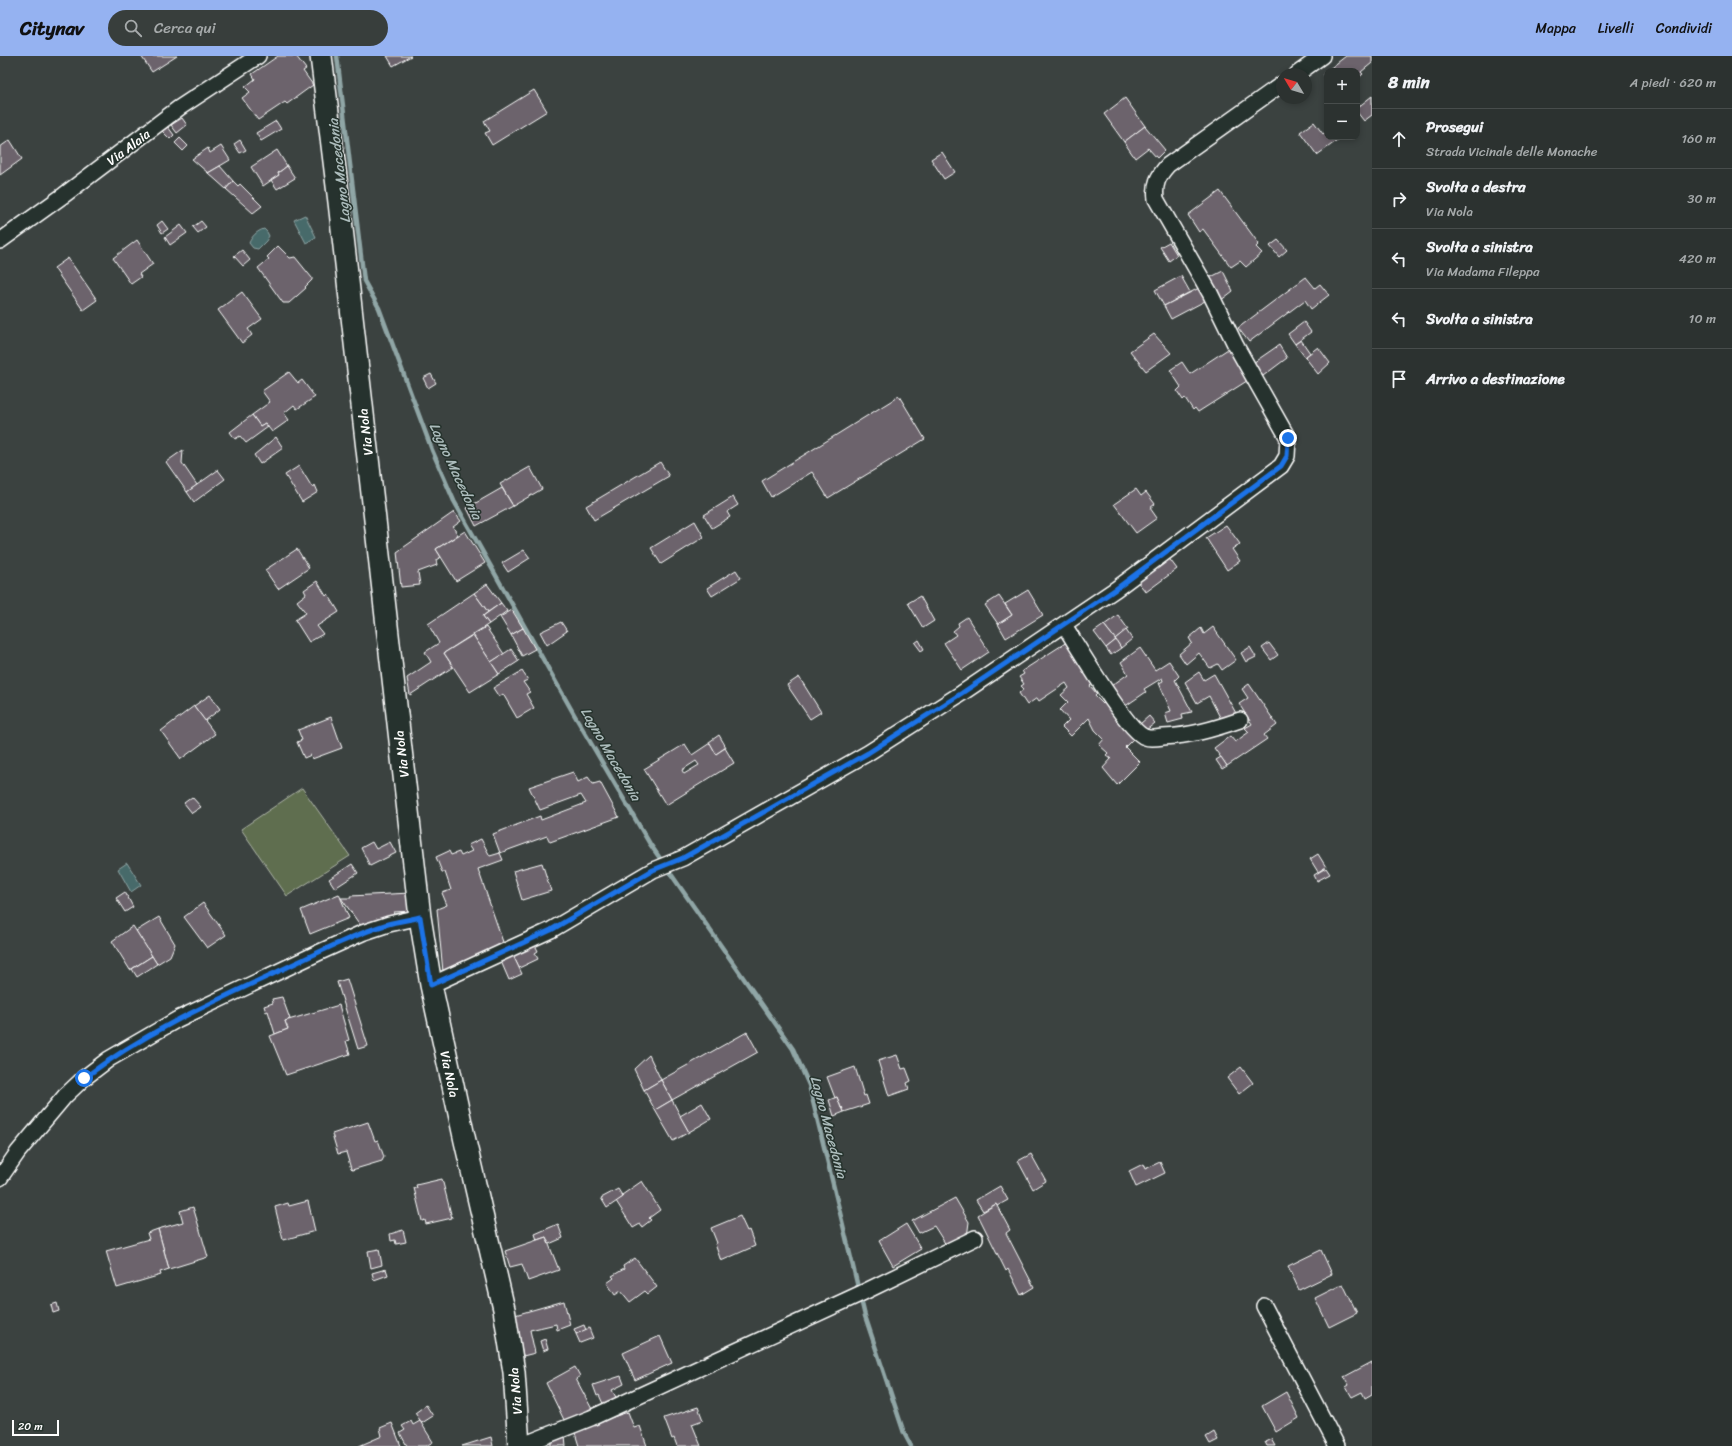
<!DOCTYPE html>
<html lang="it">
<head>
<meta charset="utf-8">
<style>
  :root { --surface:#2c3230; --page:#383e3c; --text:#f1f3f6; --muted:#a6aaab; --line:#484d4c; --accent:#95b2f1 }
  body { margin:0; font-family:Sriracha,sans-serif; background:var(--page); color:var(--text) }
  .controls { position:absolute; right:12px; top:12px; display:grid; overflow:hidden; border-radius:8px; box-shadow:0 2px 6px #0003 }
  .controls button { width:36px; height:36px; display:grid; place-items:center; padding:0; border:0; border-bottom:1px solid var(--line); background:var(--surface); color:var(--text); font:20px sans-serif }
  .compass { position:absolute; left:1276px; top:12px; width:36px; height:36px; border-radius:50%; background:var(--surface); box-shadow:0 2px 6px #0003; rotate:308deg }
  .scale { position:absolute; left:12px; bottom:10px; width:47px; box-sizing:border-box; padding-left:4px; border:2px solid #fff; border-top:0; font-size:11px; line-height:14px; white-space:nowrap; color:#fff; -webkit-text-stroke:3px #26332d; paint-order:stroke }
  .stop { position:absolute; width:12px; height:12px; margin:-9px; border:3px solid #1a73e8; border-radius:50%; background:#fff }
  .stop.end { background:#1a73e8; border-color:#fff; box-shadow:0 1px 4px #0008 }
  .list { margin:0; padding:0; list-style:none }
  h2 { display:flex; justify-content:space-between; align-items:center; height:52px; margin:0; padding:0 16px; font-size:17px }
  h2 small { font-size:13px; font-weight:400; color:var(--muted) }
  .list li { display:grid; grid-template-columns:26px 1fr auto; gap:12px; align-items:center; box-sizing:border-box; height:60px; padding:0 16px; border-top:1px solid var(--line) }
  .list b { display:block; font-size:15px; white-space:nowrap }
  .list p { margin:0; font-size:13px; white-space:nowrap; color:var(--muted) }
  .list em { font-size:13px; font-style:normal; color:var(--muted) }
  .icon { flex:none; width:22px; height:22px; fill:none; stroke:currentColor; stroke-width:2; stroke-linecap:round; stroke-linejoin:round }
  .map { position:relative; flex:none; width:1372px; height:1390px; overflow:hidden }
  header { display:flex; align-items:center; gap:24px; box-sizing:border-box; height:56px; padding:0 20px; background:var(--accent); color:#111 }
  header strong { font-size:19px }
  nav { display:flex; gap:22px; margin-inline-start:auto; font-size:14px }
  .search { width:280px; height:36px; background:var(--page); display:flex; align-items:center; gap:10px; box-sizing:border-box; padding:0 14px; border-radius:22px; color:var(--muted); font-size:15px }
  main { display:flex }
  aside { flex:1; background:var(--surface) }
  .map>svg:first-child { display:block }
</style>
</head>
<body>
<header>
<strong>Citynav</strong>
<div class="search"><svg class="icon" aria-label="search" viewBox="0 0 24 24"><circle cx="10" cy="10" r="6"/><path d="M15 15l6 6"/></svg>Cerca qui</div>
<nav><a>Mappa</a><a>Livelli</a><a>Condividi</a></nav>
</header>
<main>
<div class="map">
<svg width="1372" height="1390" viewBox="0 0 1372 1390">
  <rect width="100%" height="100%" fill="#3b4240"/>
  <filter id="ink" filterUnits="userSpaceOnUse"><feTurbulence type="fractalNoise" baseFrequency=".025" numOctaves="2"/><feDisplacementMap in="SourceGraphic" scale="8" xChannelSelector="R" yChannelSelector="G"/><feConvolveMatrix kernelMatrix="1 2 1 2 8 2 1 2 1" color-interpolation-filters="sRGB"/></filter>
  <g filter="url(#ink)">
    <polygon fill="#5f6e50" stroke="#afb6a8" points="302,732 350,800 287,840 241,773"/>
    <g fill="#466b6a" stroke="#90a6a6">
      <polygon points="305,159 316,181 306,187 294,164"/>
      <path d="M264,173L267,176L269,180L266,185L258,193L253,192L249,187C252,180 257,175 264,173Z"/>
      <polygon points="127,807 141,829 131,836 118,813"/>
    </g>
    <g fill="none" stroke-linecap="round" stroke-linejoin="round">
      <polyline stroke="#90a6a6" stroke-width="4.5" points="337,0 364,225 379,252 432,394 454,445 575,660 650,788 793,993 809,1029 865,1260 904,1377 911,1390"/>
    </g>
    <g fill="#6c646c" stroke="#fff" fill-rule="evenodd">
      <polygon points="141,0 177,0 152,16"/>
      <polygon points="278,0 296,0 306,13 303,15 313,29 287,48 285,46 258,64 242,42 250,36 245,31 255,23 252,18"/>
      <polygon points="387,0 411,0 393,10"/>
      <polygon points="1346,0 1372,0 1372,7 1361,16 1363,18 1357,23 1357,15 1327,15 1327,23 1323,18"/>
      <polygon points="534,34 547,55 492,89 485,77 490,75 484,65"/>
      <polygon points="1372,40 1372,59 1364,65 1357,56 1357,52"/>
      <polygon points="1125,42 1145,70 1124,86 1104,58"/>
      <polygon points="182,62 187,69 177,77 171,69"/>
      <polygon points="276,65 281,73 261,85 256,77"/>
      <polygon points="1314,66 1323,78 1327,75 1327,81 1342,81 1317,99 1300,76"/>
      <polygon points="1145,70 1165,94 1157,102 1148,92 1135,102 1124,86"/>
      <polygon points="168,71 174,79 170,83 162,75"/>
      <polygon points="180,82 188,90 183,95 175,87"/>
      <polygon points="10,84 22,103 0,119 0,91"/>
      <polygon points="240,84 246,94 240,97 234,88"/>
      <polygon points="221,90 230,104 208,117 192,103 208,92 210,97"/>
      <polygon points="277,94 287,110 278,117 279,119 263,130 251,111"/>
      <polygon points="942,96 955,116 944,123 931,103"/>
      <polygon points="220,110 233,125 226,133 208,117"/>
      <polygon points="287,110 295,122 277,133 271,124 279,119 278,117"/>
      <polygon points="233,125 238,130 240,128 262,150 253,157 226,133"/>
      <polygon points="1220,135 1259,188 1256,191 1262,197 1246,211 1240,205 1231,211 1203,173 1199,176 1188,159"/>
      <polygon points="162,165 168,173 162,177 157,169"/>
      <polygon points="201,165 206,171 198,177 193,171"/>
      <polygon points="181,169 187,177 170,189 165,181"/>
      <polygon points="137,184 153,208 139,218 141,221 131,228 113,202"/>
      <polygon points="1278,184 1287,194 1279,201 1270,190"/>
      <polygon points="1169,186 1177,199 1169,205 1160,191"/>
      <polygon points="278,190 290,202 295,201 312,222 312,224 305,231 306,232 289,247 283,247 258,212 269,203 267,201"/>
      <polygon points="242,194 250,204 243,210 234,200"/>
      <polygon points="68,202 97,244 83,254 54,212"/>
      <polygon points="1223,215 1233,235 1220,245 1209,222"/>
      <polygon points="1181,220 1190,236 1164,250 1155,234"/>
      <polygon points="1306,221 1315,232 1320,228 1329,239 1311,253 1305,244 1249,286 1238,272"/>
      <polygon points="1199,232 1205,245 1171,263 1164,250"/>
      <polygon points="242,236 262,263 248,273 252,279 242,287 218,254"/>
      <polygon points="1304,266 1311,276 1295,288 1288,278"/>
      <polygon points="1154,278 1171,297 1146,315 1130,295"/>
      <polygon points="1301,284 1310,297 1305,301 1295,288"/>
      <polygon points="1279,289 1287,302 1259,323 1250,309"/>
      <polygon points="1318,291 1330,307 1318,318 1305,301"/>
      <polygon points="1228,293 1230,294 1250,323 1198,356 1195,352 1193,354 1185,342 1183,344 1177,335 1181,331 1170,314 1182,306 1190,318"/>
      <polygon points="289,316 298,327 302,324 315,341 297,353 294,349 284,357 289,364 272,376 265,367 260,370 252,359 270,346 262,335"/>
      <polygon points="431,318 436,327 428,332 423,322"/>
      <polygon points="899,340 925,383 828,442 812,416 771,441 762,425"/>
      <polygon points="252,359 260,370 265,367 268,371 246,387 240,380 235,383 230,376"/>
      <polygon points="276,381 283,392 260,408 254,399"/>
      <polygon points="183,394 182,407 197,429 187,436 166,406"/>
      <polygon points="660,406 669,420 594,464 586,450"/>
      <polygon points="299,410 312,431 315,429 318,436 302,446 285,419"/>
      <polygon points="530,411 542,433 513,450 500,428"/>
      <polygon points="218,414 225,423 194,446 187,436"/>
      <polygon points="502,432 513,450 476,470 467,452"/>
      <polygon points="1136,433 1141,440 1146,436 1155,448 1150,452 1157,462 1136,477 1114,448"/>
      <polygon points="733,441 738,449 727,456 730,461 712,472 704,459"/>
      <polygon points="454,456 461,465 453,471 458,479 436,493 441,501 436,504 437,509 418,516 420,529 401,531 397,496"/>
      <polygon points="695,465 704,481 661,508 651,492"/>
      <polygon points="1226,469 1240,488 1232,493 1240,505 1227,514 1206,482"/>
      <polygon points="465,475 485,507 456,525 436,493"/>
      <polygon points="297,493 309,512 278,533 265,514"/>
      <polygon points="524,494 530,502 508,516 502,507"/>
      <polygon points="1168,501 1177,513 1146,536 1136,524"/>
      <polygon points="736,514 741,522 712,540 707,532"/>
      <polygon points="317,525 326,540 328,538 339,556 317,570 323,578 309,586 295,564 306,557 297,545 306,538 304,534"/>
      <polygon points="487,528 501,547 488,556 474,537"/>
      <polygon points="1028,534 1043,559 1006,582 998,568 1012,559 1005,548"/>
      <polygon points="474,537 488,556 483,560 489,568 444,597 453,611 410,639 407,622 431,606 425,596 439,587 428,568"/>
      <polygon points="920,540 934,565 923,572 908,547"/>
      <polygon points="999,540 1012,559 998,568 985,549"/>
      <polygon points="501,547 507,555 489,568 483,560"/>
      <polygon points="512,554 523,572 511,579 500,561"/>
      <polygon points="1118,559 1128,573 1115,583 1104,569"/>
      <polygon points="967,561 989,596 962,614 944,587 956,579 953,575 959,570 958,567"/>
      <polygon points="561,566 567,575 547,589 540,576"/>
      <polygon points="1104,569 1116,584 1106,592 1094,576"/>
      <polygon points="486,571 504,598 491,606 473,579"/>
      <polygon points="1213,571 1236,604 1222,614 1218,608 1210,612 1199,597 1186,608 1179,598 1192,587 1189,582 1201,572 1204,578"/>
      <polygon points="523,572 535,593 522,600 511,579"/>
      <polygon points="1126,574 1132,583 1121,592 1115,583"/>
      <polygon points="473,579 499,618 470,636 444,597"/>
      <polygon points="919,584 924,593 921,595 915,587"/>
      <polygon points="1070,584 1093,627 1090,630 1097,638 1095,640 1103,648 1106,644 1135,681 1125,691 1140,706 1117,729 1103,712 1111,703 1106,699 1108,697 1099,689 1104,683 1095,674 1089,662 1071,680 1062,671 1069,664 1060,654 1068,646 1061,639 1069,632 1066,627 1039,645 1037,642 1027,649 1019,637 1024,633 1021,630 1024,628 1019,621 1024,618 1022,615"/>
      <polygon points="1116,584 1121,592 1111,599 1106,592"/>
      <polygon points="1269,587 1278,599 1271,604 1262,592"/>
      <polygon points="1250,591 1256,601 1246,606 1241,597"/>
      <polygon points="1140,592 1155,614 1169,605 1179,620 1175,624 1192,656 1182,658 1183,663 1168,667 1165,657 1171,655 1159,627 1163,625 1162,622 1144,633 1146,636 1124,651 1111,630 1128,618 1121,606"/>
      <polygon points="511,593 519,605 499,618 491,606"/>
      <polygon points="522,615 528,624 523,626 530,636 526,638 534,652 517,662 503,638 499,641 493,632"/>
      <polygon points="1199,616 1204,624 1214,618 1237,659 1223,667 1209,640 1197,647 1185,626"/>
      <polygon points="799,621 821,656 810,663 787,629"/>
      <polygon points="1249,628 1277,669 1264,679 1267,683 1227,710 1214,692 1230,680 1235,686 1249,676 1245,672 1252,668 1239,648 1248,642 1242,633"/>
      <polygon points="210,639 220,653 205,665 194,650"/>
      <polygon points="194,650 215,678 181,703 161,675"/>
      <polygon points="1149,660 1155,667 1145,675 1140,668"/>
      <polygon points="331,661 342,692 312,703 311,699 304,702 297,686 302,684 298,674"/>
      <polygon points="719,679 726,691 716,698 709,686"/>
      <path d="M710,687L716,698L725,692L734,707L666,749L644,713L685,688L692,699ZM696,705L699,709L684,718L682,714Z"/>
      <polygon points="1221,701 1227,710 1222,713 1216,704"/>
      <polygon points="573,716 578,726 588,721 593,728 600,726 619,761 550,786 547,780 500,797 493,778 540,760 541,764 586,747 581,739 540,754 529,731"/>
      <polygon points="192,741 201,751 192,757 184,747"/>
      <polygon points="481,783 490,800 500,797 503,804 478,813 503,886 470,906 443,916 437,853 447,849 442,837 451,834 445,816 442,816 436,801 449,795 451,799 459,796 461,800 472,795 468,789"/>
      <polygon points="372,786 376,793 390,786 396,797 370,810 361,792"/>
      <polygon points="1318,798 1326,811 1318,816 1310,803"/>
      <polygon points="542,807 551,835 522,844 513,815"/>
      <polygon points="352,808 358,817 335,832 329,823"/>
      <polygon points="1326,812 1330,818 1317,825 1314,819"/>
      <polygon points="125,836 133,851 125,856 116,842"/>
      <polygon points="411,837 413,855 394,856 395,860 363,873 341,842 351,842 350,840"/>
      <polygon points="339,838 349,862 310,878 301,854"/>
      <polygon points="203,847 226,879 207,892 184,861"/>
      <polygon points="159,861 175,888 170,900 157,908 136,875"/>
      <polygon points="133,870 152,900 130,914 112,885"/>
      <polygon points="534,887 538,895 535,897 538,903 519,912 512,897"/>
      <polygon points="512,897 522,918 509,924 500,903"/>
      <polygon points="152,900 157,908 137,921 132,913"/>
      <polygon points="347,923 368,990 358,993 337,926"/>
      <polygon points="282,941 290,963 285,965 288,973 275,978 268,955 266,956 264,950 273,947 272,943"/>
      <polygon points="339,949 349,984 346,985 350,998 286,1019 270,980 288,973 285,965"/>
      <polygon points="747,976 758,996 672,1044 661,1024"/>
      <polygon points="649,999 661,1024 644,1034 634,1013"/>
      <polygon points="897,999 902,1013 906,1012 911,1025 907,1027 909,1033 889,1040 878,1005"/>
      <polygon points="855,1011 864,1040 866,1039 869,1048 844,1056 842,1051 841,1052 837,1041 835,1042 827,1021"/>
      <polygon points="1241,1011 1253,1027 1239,1038 1227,1022"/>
      <polygon points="661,1024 672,1044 655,1054 644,1034"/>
      <polygon points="837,1041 841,1052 842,1051 844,1056 834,1060 829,1044"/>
      <polygon points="672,1044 689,1076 673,1085 655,1054"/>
      <polygon points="702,1047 711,1063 689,1076 680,1060"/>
      <polygon points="368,1066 375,1085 378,1084 384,1101 382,1105 352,1114 351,1113 346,1096 338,1098 332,1078"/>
      <polygon points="1031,1098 1046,1125 1033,1133 1018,1105"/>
      <polygon points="1160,1106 1165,1117 1136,1131 1129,1115 1143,1108 1145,1113"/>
      <polygon points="442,1123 452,1162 426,1168 425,1164 422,1165 414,1132 417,1132 416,1129"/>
      <polygon points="642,1125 660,1154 649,1162 651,1164 642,1171 640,1168 633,1172 616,1145 623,1141 622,1139"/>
      <polygon points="1000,1130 1008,1144 997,1150 996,1148 983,1155 976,1144"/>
      <polygon points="618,1133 623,1141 607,1152 601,1142"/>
      <polygon points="955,1142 969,1166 967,1181 948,1192 934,1170 919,1177 912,1165"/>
      <polygon points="308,1145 315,1175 283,1184 275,1151 288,1147 289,1150"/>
      <polygon points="996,1148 1010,1174 1006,1177 1034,1231 1021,1239 1008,1213 1006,1215 978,1159"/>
      <polygon points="193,1151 208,1201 169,1213 158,1173 183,1166 180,1155"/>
      <polygon points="740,1160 747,1175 749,1174 755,1190 721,1205 715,1188 717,1187 711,1172"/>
      <polygon points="558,1168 563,1182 549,1188 546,1181 537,1184 535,1178"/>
      <polygon points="906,1168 921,1193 893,1210 879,1185"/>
      <polygon points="158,1173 169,1213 160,1216 161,1219 117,1232 106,1195 149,1183 147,1177"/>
      <polygon points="403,1174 406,1186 396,1188 395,1184 391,1185 390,1178"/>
      <polygon points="546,1181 559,1214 528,1225 522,1208 510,1211 505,1195"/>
      <polygon points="379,1193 382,1209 371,1212 368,1195"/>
      <polygon points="1321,1194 1332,1218 1299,1234 1288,1210"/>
      <polygon points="635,1202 657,1231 648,1238 645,1235 630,1246 621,1235 615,1239 607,1227 614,1222 612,1220 624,1213 623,1210"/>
      <polygon points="386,1213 388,1219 374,1224 372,1217"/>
      <polygon points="1343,1228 1357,1257 1329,1271 1315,1242"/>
      <polygon points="564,1245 570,1269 557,1274 556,1268 530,1274 535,1297 523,1300 515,1259"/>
      <polygon points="57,1247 59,1255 53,1257 51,1249"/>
      <polygon points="584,1269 586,1274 576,1278 574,1273"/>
      <polygon points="589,1272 593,1282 580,1287 576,1278"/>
      <polygon points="660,1280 672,1307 635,1324 623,1297"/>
      <polygon points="545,1283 548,1293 543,1295 540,1285"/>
      <polygon points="1372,1306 1372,1338 1365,1342 1362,1336 1352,1341 1346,1331 1349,1329 1344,1321"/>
      <polygon points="575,1311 580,1320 576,1323 594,1357 567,1370 546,1327"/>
      <polygon points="621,1320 624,1328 612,1334 618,1345 605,1352 599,1339 597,1340 593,1329"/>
      <polygon points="1286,1336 1299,1362 1276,1376 1262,1350"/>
      <polygon points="426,1349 433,1360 422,1367 415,1357"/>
      <polygon points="698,1351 703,1364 692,1368 701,1390 677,1390 674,1382 672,1383 664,1362"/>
      <polygon points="628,1356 634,1372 640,1370 647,1390 579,1390 574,1374"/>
      <polygon points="411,1365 413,1369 420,1365 433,1386 426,1390 407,1390 400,1377 405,1374 402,1370"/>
      <polygon points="392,1367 401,1390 359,1390 382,1380 380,1372"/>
      <polygon points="1214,1376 1218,1384 1210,1388 1206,1381"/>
      <polygon points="565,1379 566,1390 548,1390 551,1390 551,1386"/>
      <polygon points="491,1381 493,1390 462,1390"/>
      <polygon points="1271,1383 1275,1390 1267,1390 1265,1386"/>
    </g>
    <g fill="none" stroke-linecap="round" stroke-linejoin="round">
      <g stroke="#fff" stroke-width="18">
        <g id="street">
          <polyline points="1297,18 1322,0"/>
          <polyline points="0,185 64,139 179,52 258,0"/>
          <path d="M1064,569C1077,589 1127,675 1145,681C1150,683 1157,682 1163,681C1190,680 1214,673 1240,664"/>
          <path d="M431,929L551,874L653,814L683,802L868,697L962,637L1116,533L1281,410L1287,400L1288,382L1236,290L1210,237L1156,143C1154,128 1158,120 1168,109L1282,28"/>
          <polyline points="0,1122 18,1096 65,1040 84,1022 109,1003 178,963 320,896 362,877 389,868 420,861"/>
          <polyline points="1264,1250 1337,1390"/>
          <polyline points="520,1390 591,1362 862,1237 975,1182"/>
        </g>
      </g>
      <g stroke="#fff" stroke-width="24">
        <polyline id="secondary" points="321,0 339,146 420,861 431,929 465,1085 504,1253 514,1316 519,1390"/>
      </g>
      <use href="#street" stroke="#26332d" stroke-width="15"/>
      <use href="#secondary" stroke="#26332d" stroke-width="21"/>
    </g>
  </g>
  <g fill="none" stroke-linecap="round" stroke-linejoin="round" filter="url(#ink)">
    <path stroke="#1a73e8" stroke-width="5" d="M84,1022C142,978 210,947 277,916C313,899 350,880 388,868C398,865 410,864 420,861L431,929L551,874L653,814L683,802L868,697L962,637L1116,533L1281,410L1287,400L1288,382"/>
  </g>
  <g text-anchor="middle" stroke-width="3" stroke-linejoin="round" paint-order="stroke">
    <g font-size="13" fill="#fff" stroke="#26332d">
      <text transform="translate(128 91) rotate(-37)" y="5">Via Alaia</text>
      <text transform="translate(365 376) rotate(-97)" y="5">Via Nola</text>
      <text transform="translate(401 698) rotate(-97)" y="5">Via Nola</text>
      <text transform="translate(450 1018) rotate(78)" y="5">Via Nola</text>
      <text transform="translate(515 1335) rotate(-95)" y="5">Via Nola</text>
    </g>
    <g font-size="14" font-style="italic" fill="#acbcbc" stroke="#26332d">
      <text transform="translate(339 115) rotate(-97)" y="5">Lagno Macedonia</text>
      <text transform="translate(456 415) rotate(65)" y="5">Lagno Macedonia</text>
      <text transform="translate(611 698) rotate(60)" y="5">Lagno Macedonia</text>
      <text transform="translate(829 1071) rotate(75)" y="5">Lagno Macedonia</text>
    </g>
  </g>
</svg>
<div class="controls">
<button>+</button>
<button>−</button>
</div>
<svg class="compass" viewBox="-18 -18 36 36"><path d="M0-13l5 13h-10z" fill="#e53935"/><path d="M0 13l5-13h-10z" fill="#a6aaab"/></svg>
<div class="scale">20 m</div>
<div class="stop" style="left:84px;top:1022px"></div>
<div class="stop end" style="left:1288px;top:382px"></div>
</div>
<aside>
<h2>8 min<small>A piedi · 620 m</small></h2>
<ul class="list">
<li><svg class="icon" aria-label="ahead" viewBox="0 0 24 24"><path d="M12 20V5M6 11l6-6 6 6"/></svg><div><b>Prosegui</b><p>Strada Vicinale delle Monache</p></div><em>160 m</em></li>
<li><svg class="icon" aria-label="right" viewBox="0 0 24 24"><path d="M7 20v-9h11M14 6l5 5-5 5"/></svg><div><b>Svolta a destra</b><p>Via Nola</p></div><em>30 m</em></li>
<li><svg class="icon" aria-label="left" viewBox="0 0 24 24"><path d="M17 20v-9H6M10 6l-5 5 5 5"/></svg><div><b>Svolta a sinistra</b><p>Via Madama Fileppa</p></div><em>420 m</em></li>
<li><svg class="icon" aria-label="left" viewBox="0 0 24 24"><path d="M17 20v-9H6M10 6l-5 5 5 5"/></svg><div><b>Svolta a sinistra</b></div><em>10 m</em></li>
<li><svg class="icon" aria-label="arrive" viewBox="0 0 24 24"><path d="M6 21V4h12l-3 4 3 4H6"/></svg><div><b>Arrivo a destinazione</b></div></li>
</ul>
</aside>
</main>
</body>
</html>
